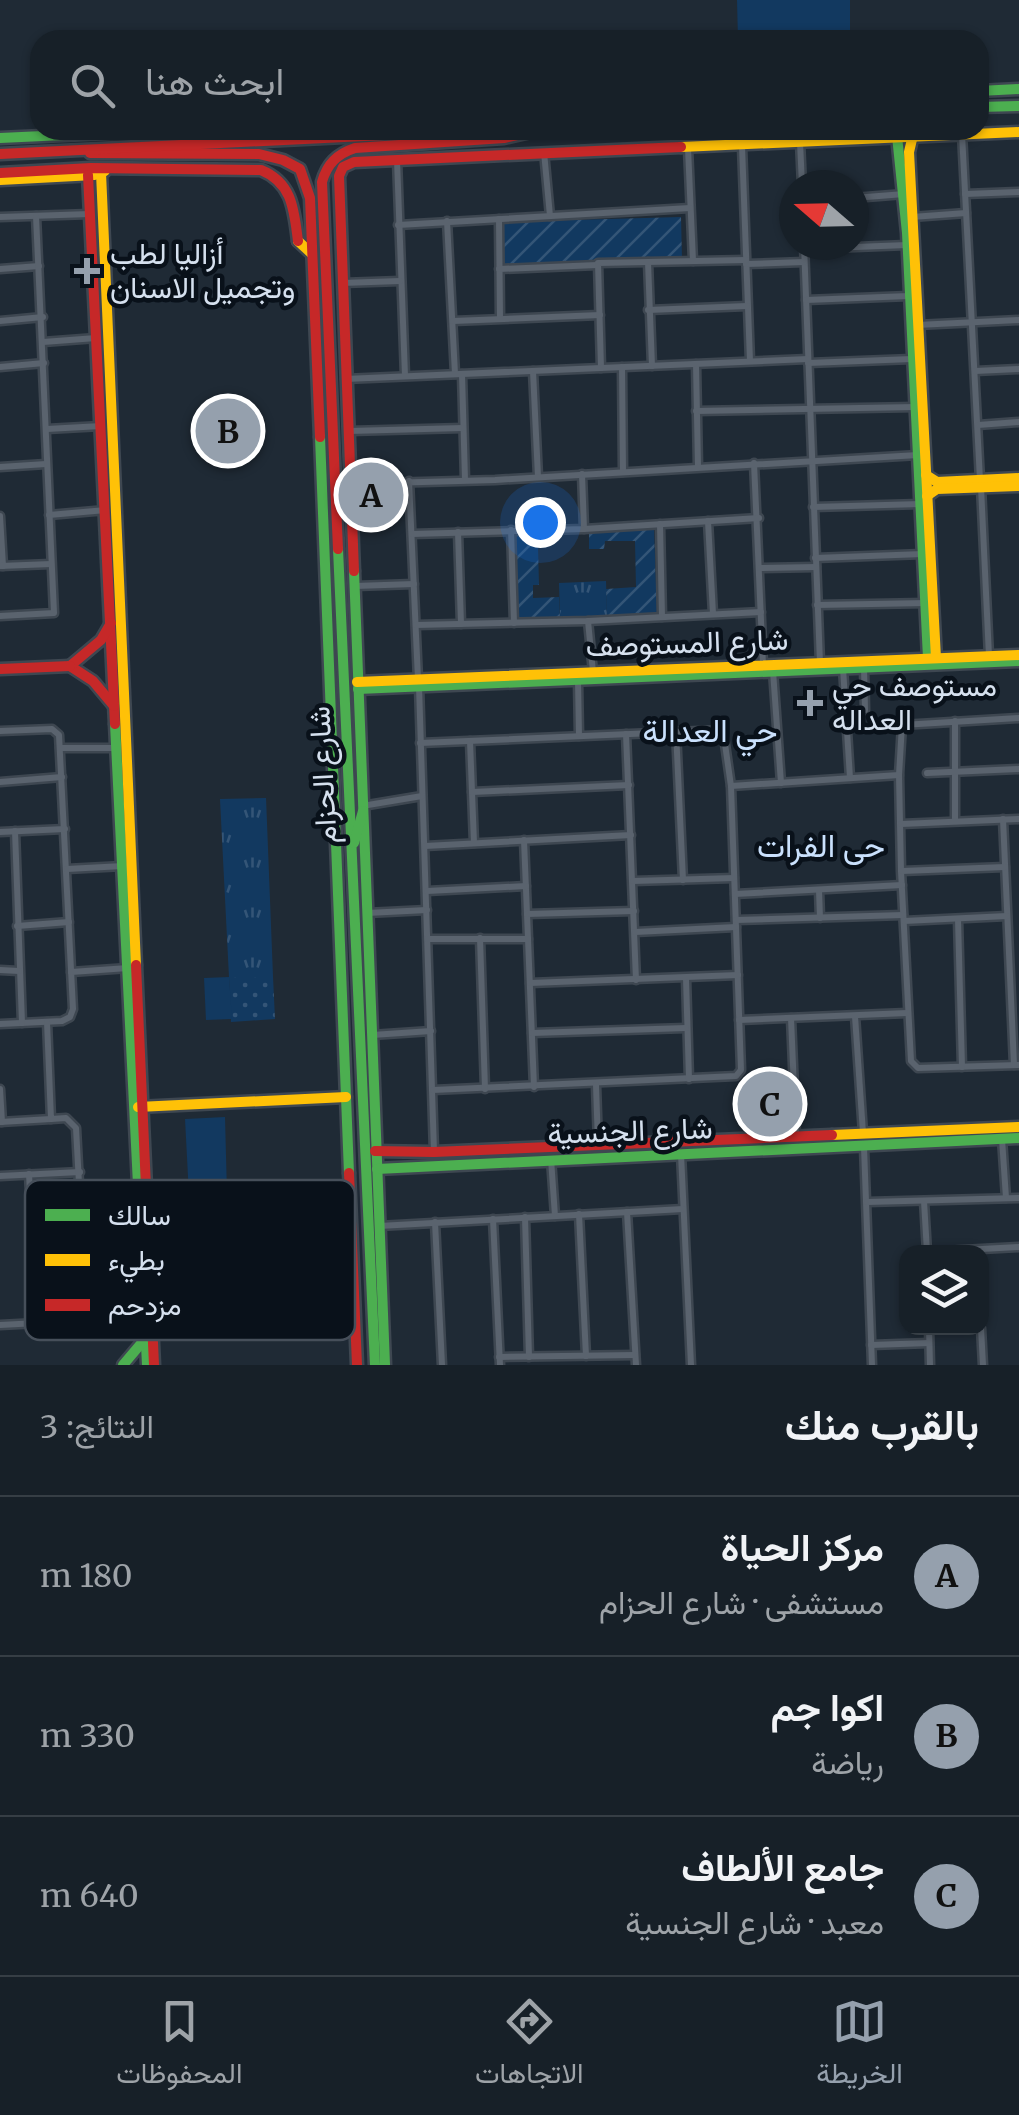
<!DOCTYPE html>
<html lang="ar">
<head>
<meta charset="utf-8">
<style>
  :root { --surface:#172028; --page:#242d34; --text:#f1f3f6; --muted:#9ea3a8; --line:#363e45; --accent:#95a0ad }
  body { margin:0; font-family:Merriweather,Vazirmatn,serif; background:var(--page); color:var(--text); direction:rtl }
  .controls { position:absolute; right:30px; bottom:30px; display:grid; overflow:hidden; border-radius:20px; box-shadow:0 2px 8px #0004 }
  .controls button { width:90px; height:90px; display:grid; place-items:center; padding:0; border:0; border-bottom:2px solid var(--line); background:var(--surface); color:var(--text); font:50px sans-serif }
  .compass { position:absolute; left:779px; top:170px; width:90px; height:90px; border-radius:50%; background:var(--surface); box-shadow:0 2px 8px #0004; rotate:290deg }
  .you { position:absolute; left:540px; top:522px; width:35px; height:35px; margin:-25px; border:8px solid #fff; border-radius:50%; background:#1a73e8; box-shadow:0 0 0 15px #1a73e833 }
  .badge { display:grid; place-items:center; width:65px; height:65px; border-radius:50%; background:var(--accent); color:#111; font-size:32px; font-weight:700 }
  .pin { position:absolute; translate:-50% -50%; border:5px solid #fff; box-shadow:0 2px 10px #0006 }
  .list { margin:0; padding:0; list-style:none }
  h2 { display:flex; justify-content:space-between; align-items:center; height:130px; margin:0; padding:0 40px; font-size:42px }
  h2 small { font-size:32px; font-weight:400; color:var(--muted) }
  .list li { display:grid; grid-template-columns:65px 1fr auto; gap:30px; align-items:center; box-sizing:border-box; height:160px; padding:0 40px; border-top:2px solid var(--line) }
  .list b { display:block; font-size:38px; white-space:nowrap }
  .list p { margin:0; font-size:32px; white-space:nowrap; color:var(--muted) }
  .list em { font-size:32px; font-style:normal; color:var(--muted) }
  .icon { flex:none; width:55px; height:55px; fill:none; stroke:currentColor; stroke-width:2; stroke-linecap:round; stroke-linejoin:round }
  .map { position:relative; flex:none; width:1019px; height:1365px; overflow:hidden; direction:ltr }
  .search { position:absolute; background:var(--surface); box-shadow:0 2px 8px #0004; left:30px; right:30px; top:30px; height:110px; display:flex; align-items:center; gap:25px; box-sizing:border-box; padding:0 35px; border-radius:30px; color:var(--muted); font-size:38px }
  .sheet { height:610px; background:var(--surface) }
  nav { display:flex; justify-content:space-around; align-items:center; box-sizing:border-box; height:140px; border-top:2px solid var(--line); background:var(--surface); font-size:28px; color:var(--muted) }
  nav a { display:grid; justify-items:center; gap:5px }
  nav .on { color:var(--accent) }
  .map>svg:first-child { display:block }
</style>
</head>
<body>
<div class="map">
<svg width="1019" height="1365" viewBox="0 0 1019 1365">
  <defs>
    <pattern id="grass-dots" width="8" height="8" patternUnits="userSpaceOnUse" patternTransform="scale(2.5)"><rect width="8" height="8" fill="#123960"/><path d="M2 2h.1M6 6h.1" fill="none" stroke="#345577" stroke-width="1.8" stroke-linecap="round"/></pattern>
    <pattern id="park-tufts" width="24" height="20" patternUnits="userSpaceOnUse" patternTransform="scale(2.5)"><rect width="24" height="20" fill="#123960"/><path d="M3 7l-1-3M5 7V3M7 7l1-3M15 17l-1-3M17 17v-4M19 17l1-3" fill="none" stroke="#345577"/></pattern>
    <pattern id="garden-furrows" width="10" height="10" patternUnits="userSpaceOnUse" patternTransform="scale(2.5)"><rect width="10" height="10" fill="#123960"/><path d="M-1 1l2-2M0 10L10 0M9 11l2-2" fill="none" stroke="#345577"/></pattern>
  </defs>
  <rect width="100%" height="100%" fill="#1f2a35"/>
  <polygon fill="url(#grass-dots)" points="229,977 273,977 275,1019 231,1022"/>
  <g fill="url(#park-tufts)">
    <polygon points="606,581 607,617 560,618 559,583"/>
    <polygon points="266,798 273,977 229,977 220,799"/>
  </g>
  <g fill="url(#garden-furrows)">
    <polygon points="681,217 682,260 502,266 500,222"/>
    <polygon points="654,528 657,615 607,617 606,589 636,587 635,541 605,541 604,549 589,549 589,531"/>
    <polygon points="547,532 548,547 538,548 539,585 533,585 533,598 559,597 560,618 517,620 514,533"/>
  </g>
  <g fill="#123960">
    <polygon points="737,0 850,0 850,40 738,40"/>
    <polygon points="229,977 232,1019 206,1020 204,978"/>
    <polygon points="225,1117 228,1232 191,1234 185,1119"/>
  </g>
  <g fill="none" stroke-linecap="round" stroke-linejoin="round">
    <g stroke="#3e4751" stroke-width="11">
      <g id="street">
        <polyline points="962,134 980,480"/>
        <polyline points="800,142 802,185"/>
        <polyline points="742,146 750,361"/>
        <polyline points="688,148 693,261"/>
        <polyline points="544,152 550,216"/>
        <polyline points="397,160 405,376"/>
        <polyline points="965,194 1019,192"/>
        <polyline points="854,198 904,194"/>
        <polyline points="0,217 90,214"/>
        <polyline points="912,217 966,213"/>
        <polyline points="499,219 500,318"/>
        <polyline points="447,221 455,374"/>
        <polyline points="398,225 690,208"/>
        <polyline points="804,245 820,663"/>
        <polyline points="804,249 907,245"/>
        <polyline points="648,262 652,366"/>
        <polyline points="746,264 804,262"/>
        <polyline points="0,269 39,266"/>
        <polyline points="499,269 597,265"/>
        <polyline points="342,283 400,281"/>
        <polyline points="806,300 909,296"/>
        <polyline points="648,310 747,306"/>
        <polyline points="0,321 43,317"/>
        <polyline points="453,321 600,315"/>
        <polyline points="917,325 1019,320"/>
        <polyline points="43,342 96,338"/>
        <polyline points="808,363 912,359"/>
        <polyline points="696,364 698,467"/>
        <polyline points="0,367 44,363"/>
        <polyline points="622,367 623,472"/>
        <polyline points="601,368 598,263 746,260"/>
        <polyline points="533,371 538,477"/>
        <polyline points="975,371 1019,369"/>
        <polyline points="462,374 465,480"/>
        <polyline points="345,379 808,359"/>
        <polyline points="696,411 916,407"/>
        <polyline points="978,425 1019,422"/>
        <polyline points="47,429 101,426"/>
        <polyline points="349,431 463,428"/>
        <polyline points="754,463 763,665"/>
        <polyline points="0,467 46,464"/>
        <polyline points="582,474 584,529"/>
        <polyline points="409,481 418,679"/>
        <polyline points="351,484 495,480 918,455"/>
        <polyline points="981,487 989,656"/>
        <polyline points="813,507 921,504"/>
        <polyline points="49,515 106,510"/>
        <polyline points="0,516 3,566"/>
        <polyline points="708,521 713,614"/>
        <polyline points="660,524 662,617"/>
        <polyline points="511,530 514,623"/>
        <polyline points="458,532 461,624"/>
        <polyline points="412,534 584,529 759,518"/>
        <polyline points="815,558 923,554"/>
        <polyline points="0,566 51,564"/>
        <polyline points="760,568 816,567"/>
        <polyline points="355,586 414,584"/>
        <polyline points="817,605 926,603"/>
        <polyline points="0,616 54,613 36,216"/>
        <polyline points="588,621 593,672"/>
        <polyline points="416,625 588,621 761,612"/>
        <polyline points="843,668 850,778"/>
        <polyline points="773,671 781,783"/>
        <polyline points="578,680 579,736"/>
        <polyline points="419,686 434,1152"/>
        <polyline points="846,713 865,710 864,667"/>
        <polyline points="1019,718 902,725 899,775 901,871 911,1061 918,1068 1019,1065"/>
        <polyline points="955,721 955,821"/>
        <polyline points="0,731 52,729 59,735 73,1009 70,1017 62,1021 0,1024"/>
        <polyline points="676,731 683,880"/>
        <polyline points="626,734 636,980"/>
        <polyline points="470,741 474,843"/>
        <polyline points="420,743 723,730 731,786 741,1070 736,1076 433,1090"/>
        <polyline points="60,748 117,748"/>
        <polyline points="927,773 1019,769"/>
        <polyline points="0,782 62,777"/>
        <polyline points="731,786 899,775"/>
        <polyline points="472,792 629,785"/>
        <polyline points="362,806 422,796"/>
        <polyline points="1003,819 1014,1065"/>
        <polyline points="901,824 1019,819"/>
        <polyline points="15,831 22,1023"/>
        <polyline points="0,832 65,829"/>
        <polyline points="524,840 534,1087"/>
        <polyline points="425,846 631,835"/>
        <polyline points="67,869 123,866"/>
        <polyline points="902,871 1005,867"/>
        <polyline points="633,881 734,878"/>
        <polyline points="819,890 820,918"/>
        <polyline points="427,891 526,886"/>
        <polyline points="735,894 902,885"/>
        <polyline points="367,913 427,910"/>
        <polyline points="527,914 634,911"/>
        <polyline points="958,919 962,1067"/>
        <polyline points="736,920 903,915"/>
        <polyline points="904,921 1007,916"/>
        <polyline points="17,926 69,922"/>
        <polyline points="635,932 736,927"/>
        <polyline points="480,938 485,1089"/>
        <polyline points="428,939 528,939"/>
        <polyline points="0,970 19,971"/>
        <polyline points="71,972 128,968"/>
        <polyline points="686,978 689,1079"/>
        <polyline points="530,983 738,975"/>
        <polyline points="855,1016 863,1133"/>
        <polyline points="791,1018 796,1136"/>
        <polyline points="739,1020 907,1013"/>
        <polyline points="532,1033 686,1028"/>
        <polyline points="372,1035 431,1031"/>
        <polyline points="596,1085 598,1144"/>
        <polyline points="0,1089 2,1122"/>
        <polyline points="0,1122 51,1119"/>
        <polyline points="1002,1139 1006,1198"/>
        <polyline points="864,1147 872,1365"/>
        <polyline points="681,1154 691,1365"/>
        <polyline points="551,1159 555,1216"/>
        <polyline points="29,1174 37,1323"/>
        <polyline points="0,1176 80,1172"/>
        <polyline points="924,1201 927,1252"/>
        <polyline points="867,1202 1019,1198"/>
        <polyline points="627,1212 636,1365"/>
        <polyline points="579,1214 586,1356"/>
        <polyline points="525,1217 529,1357"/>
        <polyline points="493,1219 500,1365"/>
        <polyline points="83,1222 139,1219"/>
        <polyline points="435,1222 442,1365"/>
        <polyline points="379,1226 683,1209"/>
        <polyline points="927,1252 1019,1247"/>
        <polyline points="0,1325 75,1321 86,1313 76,1128 66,1118 51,1119 47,1022"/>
        <polyline points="929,1328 930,1365"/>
        <polyline points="981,1328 983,1365"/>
        <polyline points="871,1345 929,1343"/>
        <polyline points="499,1357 635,1355"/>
      </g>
    </g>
    <g stroke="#3e4751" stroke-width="15">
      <g id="fast">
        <polyline points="979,91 1019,89"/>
        <polyline points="979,107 1019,106"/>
        <polyline points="897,136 907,233 928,658"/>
        <polyline points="0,138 171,130"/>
        <polyline points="320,437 349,1173"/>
        <polyline points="338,549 375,1365"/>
        <polyline points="354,571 385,1365"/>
        <polyline points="358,689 1019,661"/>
        <polyline points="115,724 147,1365"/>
        <polyline points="354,843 363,811"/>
        <polyline points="377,1169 1019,1138"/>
        <polyline points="123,1365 145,1339"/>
      </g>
    </g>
    <g stroke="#3e4751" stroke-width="15">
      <g id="slow">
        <polyline points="913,135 909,152 936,658"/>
        <polyline points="681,147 1019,132"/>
        <polyline points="101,173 136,965"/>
        <polyline points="0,180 94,175 105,171"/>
        <polyline points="298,241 312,254"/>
        <polyline points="926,475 937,482 1019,478"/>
        <polyline points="927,496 937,489 1019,486"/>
        <polyline points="357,682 1019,655"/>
        <polyline points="138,1107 346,1097"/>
        <polyline points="832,1135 1019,1127"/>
      </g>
    </g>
    <g stroke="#3e4751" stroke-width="15">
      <g id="jam">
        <polyline points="90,153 259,154 283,160 300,169 310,198 320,437"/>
        <polyline points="0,154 486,130"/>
        <path d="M0,173L91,168L261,170C293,183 294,211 298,241"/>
        <polyline points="88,175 115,724"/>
        <path d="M338,549L322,182C327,164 337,154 355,148L504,138L540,130"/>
        <polyline points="354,571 339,176 343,167 354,162 681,147"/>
        <polyline points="70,666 93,681 114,706"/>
        <polyline points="70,666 101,640 111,623"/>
        <polyline points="0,669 70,666"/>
        <polyline points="136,965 154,1365"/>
        <polyline points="375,1151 434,1152 832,1135"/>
        <polyline points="349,1173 357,1365"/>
      </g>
    </g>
    <use href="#street" stroke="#5a636e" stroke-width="6"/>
    <use href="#fast" stroke="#4caf50" stroke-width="10"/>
    <use href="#slow" stroke="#ffc107" stroke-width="10"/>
    <use href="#jam" stroke="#c62828" stroke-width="10"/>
  </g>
  <g fill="#95a0ad" stroke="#09111a" stroke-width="4">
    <path d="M82 256h10v10h10v10h-10v10h-10v-10h-10v-10h10z"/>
    <path d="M805 688h10v10h10v10h-10v10h-10v-10h-10v-10h10z"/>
  </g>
  <g text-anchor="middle" stroke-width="9" stroke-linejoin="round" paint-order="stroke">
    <g font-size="30" fill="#d5e0ee" stroke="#09111a" text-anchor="start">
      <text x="110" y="264">أزاليا لطب<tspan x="110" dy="34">وتجميل الاسنان</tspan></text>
      <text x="832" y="696">مستوصف حي<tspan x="832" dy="34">العداله</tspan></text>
    </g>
    <g font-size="30" fill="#d5e0ee" stroke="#09111a">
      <text transform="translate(687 643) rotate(-2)" y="10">شارع المستوصف</text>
      <text transform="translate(323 775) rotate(-93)" y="10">شارع الحزام</text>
      <text transform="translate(630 1131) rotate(-2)" y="10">شارع الجنسية</text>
    </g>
    <g font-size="32" fill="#cae1fd" stroke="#09111a">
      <text x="710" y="742">حي العدالة</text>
      <text x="821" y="857">حی الفرات</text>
    </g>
  </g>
  <rect x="25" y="1180" width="330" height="160" rx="15" fill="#09111a" stroke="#464f5a" stroke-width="2.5"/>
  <rect x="45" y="1209" width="45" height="12" fill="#4caf50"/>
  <rect x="45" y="1254" width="45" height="12" fill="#ffc107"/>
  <rect x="45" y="1299" width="45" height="12" fill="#c62828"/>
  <g font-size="28" fill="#d5e0ee">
    <text x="108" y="1225">سالك</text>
    <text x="108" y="1270">بطيء</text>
    <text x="108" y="1315">مزدحم</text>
  </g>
</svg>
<div class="controls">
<button><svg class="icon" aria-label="layers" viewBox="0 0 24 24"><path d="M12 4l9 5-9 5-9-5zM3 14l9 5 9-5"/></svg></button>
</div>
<svg class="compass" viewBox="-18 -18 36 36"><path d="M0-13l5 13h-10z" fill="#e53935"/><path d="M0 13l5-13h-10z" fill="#9ea3a8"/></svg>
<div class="you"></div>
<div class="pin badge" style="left:371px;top:495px">A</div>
<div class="pin badge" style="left:228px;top:431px">B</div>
<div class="pin badge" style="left:770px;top:1104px">C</div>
<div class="search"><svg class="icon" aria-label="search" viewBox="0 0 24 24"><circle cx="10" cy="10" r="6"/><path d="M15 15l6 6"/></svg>ابحث هنا</div>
</div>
<section class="sheet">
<h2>بالقرب منك<small>النتائج: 3</small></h2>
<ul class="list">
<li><span class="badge">A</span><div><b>مركز الحياة</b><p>مستشفى · شارع الحزام</p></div><em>180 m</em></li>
<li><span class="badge">B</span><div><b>اكوا جم</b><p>رياضة</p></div><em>330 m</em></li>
<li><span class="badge">C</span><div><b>جامع الألطاف</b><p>معبد · شارع الجنسية</p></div><em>640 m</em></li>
</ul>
</section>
<nav>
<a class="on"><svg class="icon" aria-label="map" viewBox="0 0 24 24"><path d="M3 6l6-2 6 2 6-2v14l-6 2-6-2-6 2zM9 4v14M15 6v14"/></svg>الخريطة</a>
<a><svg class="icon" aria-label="directions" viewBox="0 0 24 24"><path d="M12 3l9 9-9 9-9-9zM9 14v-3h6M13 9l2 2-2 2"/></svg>الاتجاهات</a>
<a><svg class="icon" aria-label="saved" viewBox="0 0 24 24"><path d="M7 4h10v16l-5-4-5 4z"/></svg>المحفوظات</a>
</nav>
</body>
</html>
